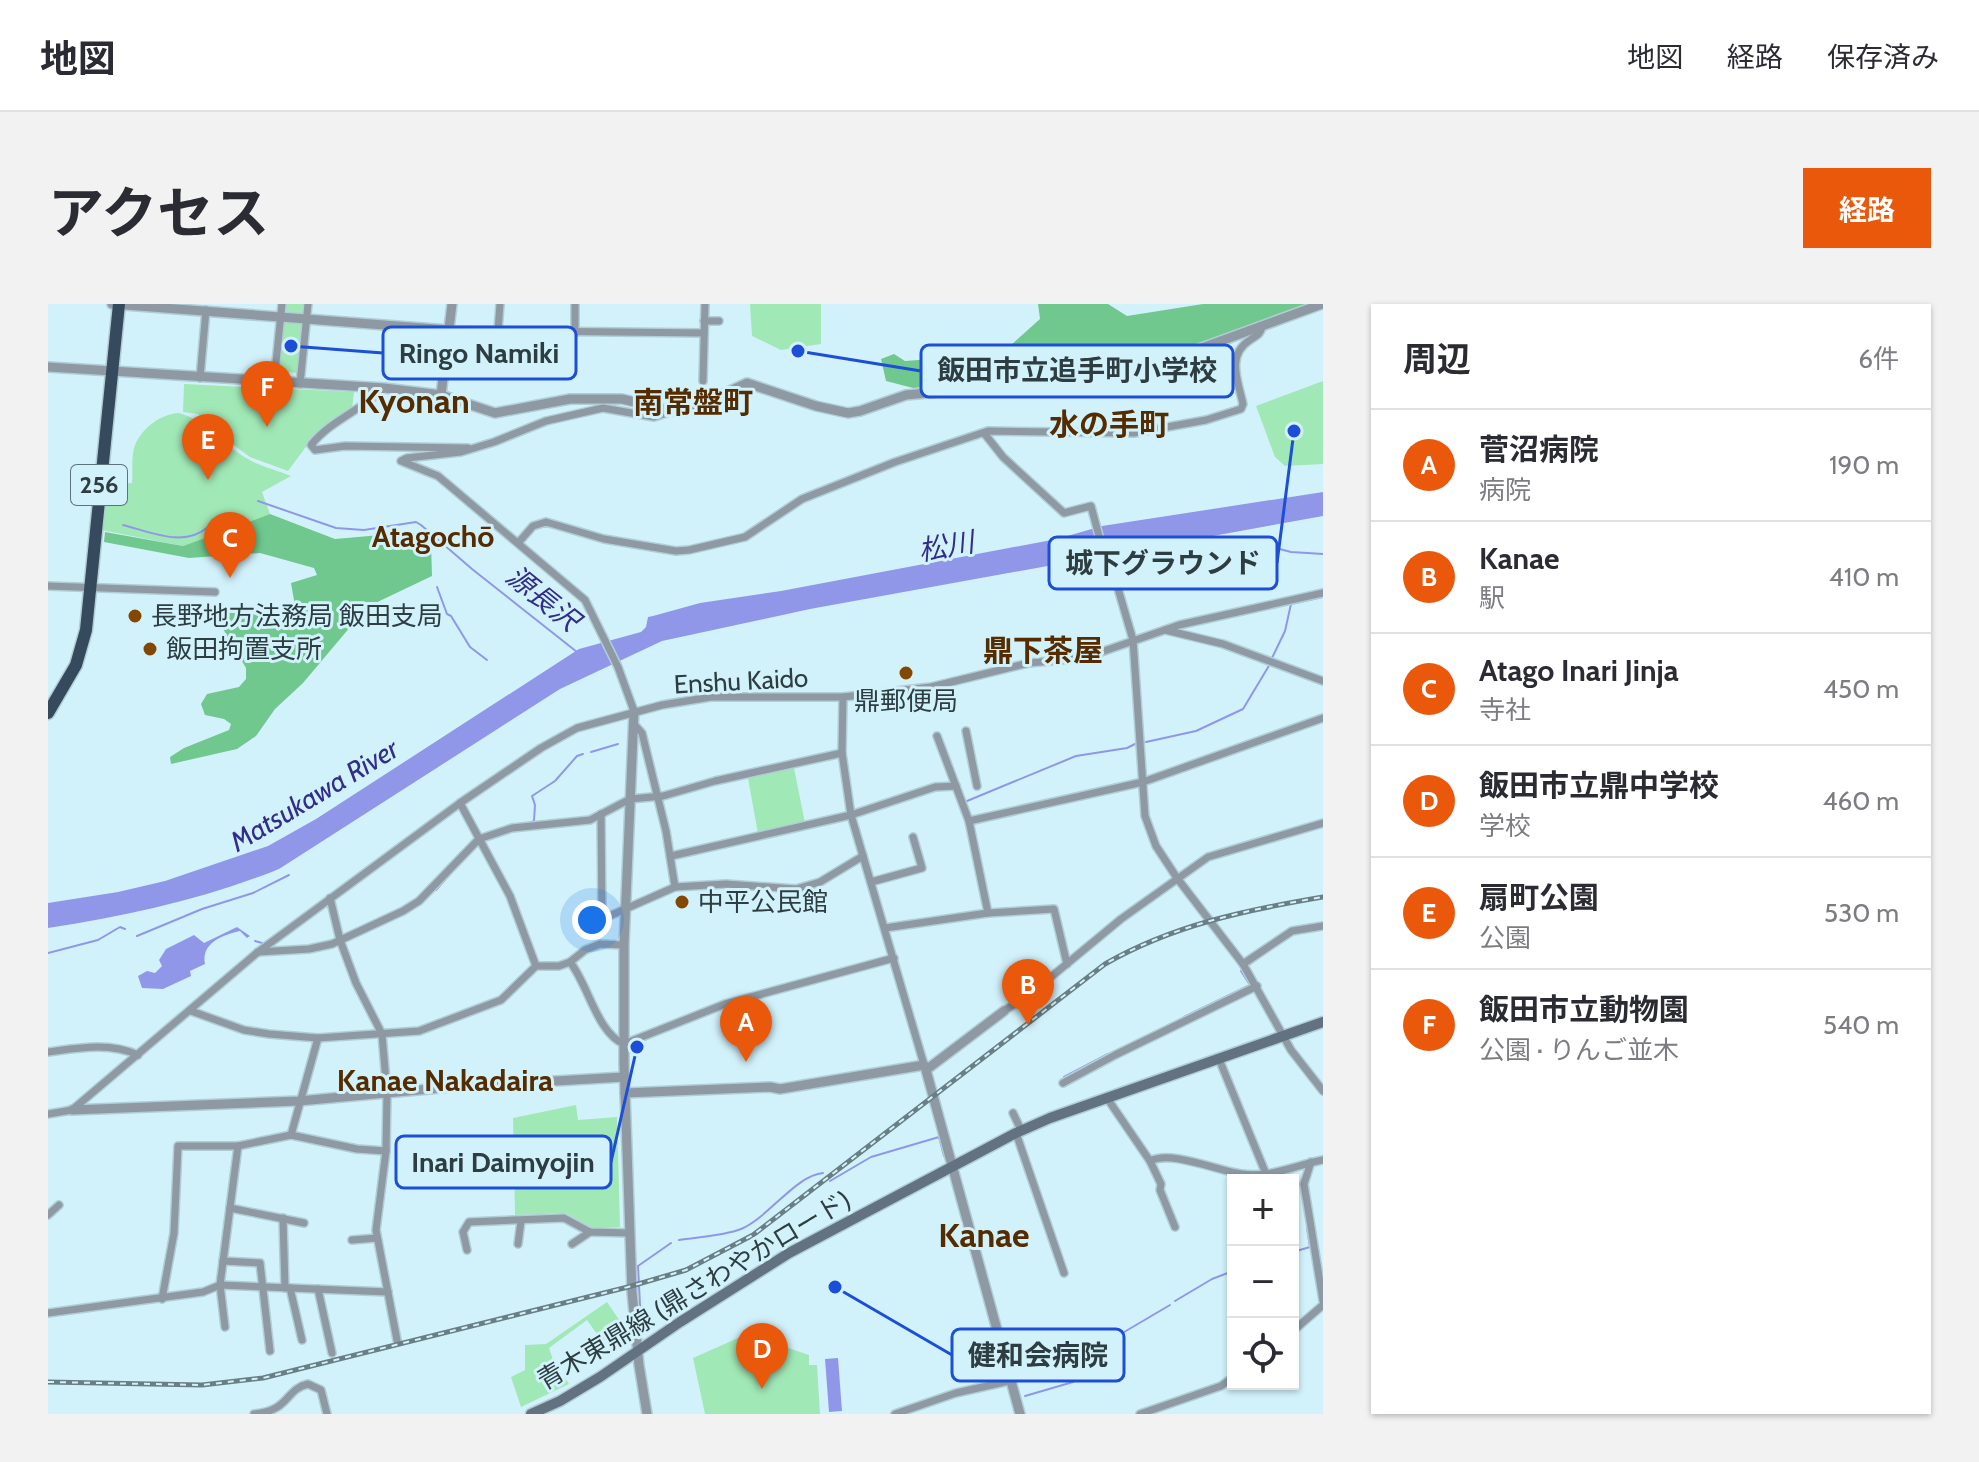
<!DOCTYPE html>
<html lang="ja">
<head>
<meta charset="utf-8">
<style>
  :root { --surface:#fff; --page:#f2f2f3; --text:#2b2b33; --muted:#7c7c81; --line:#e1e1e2; --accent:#ea580c }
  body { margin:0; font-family:Cabin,"Noto Sans JP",sans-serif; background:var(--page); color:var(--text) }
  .controls { position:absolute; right:24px; bottom:24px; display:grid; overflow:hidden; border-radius:0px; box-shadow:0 2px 6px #0004 }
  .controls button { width:72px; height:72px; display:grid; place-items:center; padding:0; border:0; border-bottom:2px solid var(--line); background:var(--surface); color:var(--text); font:40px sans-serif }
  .you { position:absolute; left:544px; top:616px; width:28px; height:28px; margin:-20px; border:6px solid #fff; border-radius:50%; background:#1a73e8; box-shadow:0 0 0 12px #1a73e833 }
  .badge { display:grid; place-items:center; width:52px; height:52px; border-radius:50%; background:var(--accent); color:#fff; font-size:26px; font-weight:700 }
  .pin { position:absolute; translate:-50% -66px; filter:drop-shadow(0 2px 4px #0008) }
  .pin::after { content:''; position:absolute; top:42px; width:28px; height:24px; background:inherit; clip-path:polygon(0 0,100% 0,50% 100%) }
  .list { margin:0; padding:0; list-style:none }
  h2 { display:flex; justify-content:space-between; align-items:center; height:104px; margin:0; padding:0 32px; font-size:34px }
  h2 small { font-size:26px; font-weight:400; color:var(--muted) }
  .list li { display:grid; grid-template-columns:52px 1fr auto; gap:24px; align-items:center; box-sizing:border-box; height:112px; padding:0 32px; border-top:2px solid var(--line) }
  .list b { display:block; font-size:30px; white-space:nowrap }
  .list p { margin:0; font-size:26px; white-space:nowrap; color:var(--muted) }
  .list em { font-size:26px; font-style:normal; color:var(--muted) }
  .icon { flex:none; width:44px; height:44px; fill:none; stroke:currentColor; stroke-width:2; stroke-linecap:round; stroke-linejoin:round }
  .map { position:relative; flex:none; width:1275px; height:1110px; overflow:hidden; border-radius:0px }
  header { display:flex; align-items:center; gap:48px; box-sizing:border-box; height:112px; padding:0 40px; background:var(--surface); border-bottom:2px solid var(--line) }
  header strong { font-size:38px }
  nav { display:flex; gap:44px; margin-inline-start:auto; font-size:28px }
  .intro { display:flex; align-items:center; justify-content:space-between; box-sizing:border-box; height:192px; padding:0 48px }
  h1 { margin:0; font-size:56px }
  .button { padding:20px 36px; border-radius:0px; background:var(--accent); color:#fff; font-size:28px; font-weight:700 }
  main { display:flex; gap:48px; padding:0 48px }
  aside { flex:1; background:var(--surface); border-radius:0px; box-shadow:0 2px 6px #0004 }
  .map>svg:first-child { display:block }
</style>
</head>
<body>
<header>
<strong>地図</strong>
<nav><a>地図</a><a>経路</a><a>保存済み</a></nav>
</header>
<div class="intro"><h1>アクセス</h1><a class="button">経路</a></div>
<main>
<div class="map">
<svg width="1275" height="1110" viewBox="0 0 1275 1110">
  <rect width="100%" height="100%" fill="#d2f2fb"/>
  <g fill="#a1e8b7">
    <polygon points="238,0 256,0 249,69 231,67"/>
    <polygon points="702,0 773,0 773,40 733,46 704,32"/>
    <polygon points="1275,77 1275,160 1237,162 1227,153 1208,102"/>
    <polygon points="136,80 306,88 304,105 279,120 266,132 240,167 202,153 164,125 150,110 135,108"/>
    <path d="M131,109C158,116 176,142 200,155C213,163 229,166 243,172L214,188L222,210L135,242L53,226L60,181L84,179C85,168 83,151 87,141C95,123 113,110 131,109Z"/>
    <polygon points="746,464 757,519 710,530 700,474"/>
    <polygon points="528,801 530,816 569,813 572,923 545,924 518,909 467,911 465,814"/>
    <polygon points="559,998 576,1023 545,1044 543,1041 551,1033 539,1016 501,1044 506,1059 521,1080 473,1103 463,1073 477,1066 477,1041 498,1040"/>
    <polygon points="699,1030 707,1047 726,1039 761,1051 761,1061 769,1061 772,1110 657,1110 645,1054"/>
  </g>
  <g fill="#70c88e">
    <polygon points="990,0 1060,0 1079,12 1155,0 1263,0 1135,47 1102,50 1048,47 1019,53 955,76 865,84 838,77 833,55 846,50 857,57 953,50 992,15"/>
    <polygon points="222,210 287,235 333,231 383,239 384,272 319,303 255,379 227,405 208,432 189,445 123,460 122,453 136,444 181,426 183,420 176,415 157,411 153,400 159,390 191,383 198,375 198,364 164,306 202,311 228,302 247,302 243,279 269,271 266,264 212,249 141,254 56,238 57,228 135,242"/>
  </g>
  <g fill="#9097e9">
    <path d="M1275,188V212L762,305L614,337L512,385L231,565C157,595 79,612 0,624V599L70,588L117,577L220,542L268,515L531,345L593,328L598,323L600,313L605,312L652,299L733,287L1009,235L1054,222Z"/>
    <path d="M189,623L202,632L199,634L192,627C174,631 153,639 157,660L142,667L143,672L115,685L94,684L90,672L99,667L107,669L114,662L111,656L118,645L146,631L156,639Z"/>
    <polygon points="790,1054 794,1107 781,1108 777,1055"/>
  </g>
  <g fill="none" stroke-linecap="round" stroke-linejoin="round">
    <g stroke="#9097e9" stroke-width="2">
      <polyline points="210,197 288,224 316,226 368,218 373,221 424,265 529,348"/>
      <path d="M75,221C103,228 136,244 160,223"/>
      <polyline points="1153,252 1224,243 1243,248 1275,250"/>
      <polyline points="389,283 399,310 403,312 422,343 439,356"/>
      <polyline points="1224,354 1237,327 1243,300 1275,293"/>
      <polyline points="1098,438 1148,427 1195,405 1222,360"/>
      <polyline points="543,448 570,440"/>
      <polyline points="919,497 1028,452 1079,444 1087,440"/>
      <polyline points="481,519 486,517 487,501 484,492 507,477 529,452 535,450"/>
      <polyline points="388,586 403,569"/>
      <polyline points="89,632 154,605 205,589 241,571"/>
      <polyline points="207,637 214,639"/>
      <polyline points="0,649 50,636 72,623 77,625"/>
      <polyline points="1201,661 1210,654"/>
      <polyline points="1136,713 1202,681 1193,667"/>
      <polyline points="1016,773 1060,750"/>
      <polyline points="782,877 823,853 891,833 896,852"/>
      <polyline points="1254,888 1257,907"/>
      <path d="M631,936C650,933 675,932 693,925C720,914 748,871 775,869"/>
      <polyline points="1245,948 1262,943 1259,924"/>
      <polyline points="1127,997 1164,975 1185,967"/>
      <polyline points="593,1020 590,962 623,939"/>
      <polyline points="1063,1046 1062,1040 1066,1034 1122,1001"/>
      <polyline points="977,1092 1025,1078 1063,1053"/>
    </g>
    <g stroke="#b1ced6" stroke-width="10">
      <g id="minor">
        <polyline points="527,0 527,29"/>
        <polyline points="656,17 671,17"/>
        <polyline points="401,26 656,29"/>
        <polyline points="450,27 452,0"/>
        <polyline points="152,74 158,6"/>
        <polyline points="655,77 657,0"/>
        <polyline points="226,78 234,0"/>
        <polyline points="252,80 260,0"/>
        <path d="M336,84C314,106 283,116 263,141L267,146L297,142L420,144"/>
        <polyline points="936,129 955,153 1016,209 1043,202 1059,262 1057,267"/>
        <path d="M471,238L485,222L498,218L556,235L628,247L641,246L697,233L754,195L847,158L940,127L1086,129L1158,116L1193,105L1195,100C1190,77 1178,51 1202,36C1209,31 1212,31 1214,23"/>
        <polyline points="1064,264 1085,336 1097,512 1108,542 1129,574 1195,660 1243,746 1275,787"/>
        <polyline points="0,282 167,288"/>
        <polyline points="1117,326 1175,340 1275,377"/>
        <polyline points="795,393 794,449 803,511 877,764"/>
        <polyline points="586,407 570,363 537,296 390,172 353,157 359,154 413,148 446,138 498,117 555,104 606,113 625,107"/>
        <polyline points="585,419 594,429 618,527 627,583"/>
        <polyline points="918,427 929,482"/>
        <polyline points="412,499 462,592 488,662"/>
        <polyline points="553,510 554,613 557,614 627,583 678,580 748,585 772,578 815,552"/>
        <polyline points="921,517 1095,478 1275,414"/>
        <polyline points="623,552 803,511 887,483 908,482"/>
        <polyline points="823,578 874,564 865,533"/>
        <polyline points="282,594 292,636 308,679 334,730 339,789 338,847 328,926 349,1036"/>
        <polyline points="940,609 1006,605 1019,660"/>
        <polyline points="837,624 940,609 921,517 889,432"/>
        <polyline points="210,648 261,645 284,640 355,607 371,597 431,535 464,524 542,516 582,495 615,492 667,477 794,449"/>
        <path d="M522,658C540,680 549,729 576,740L677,700L846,654"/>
        <polyline points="1195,660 1244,627 1275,622"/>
        <polyline points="143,707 196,726 221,730 270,734 371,727 453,696 488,662 511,662 522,658 537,646 552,640 576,641"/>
        <polyline points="956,707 986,687 1073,615 1160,553 1275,519"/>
        <path d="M0,748C31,744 61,738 90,751"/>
        <polyline points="1171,755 1218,870"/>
        <polyline points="1015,779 1067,751 1209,682"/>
        <path d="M1059,794L1102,857C1124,846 1170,867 1194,870C1222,874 1249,861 1275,856"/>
        <polyline points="965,809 973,826"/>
        <polyline points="0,810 24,806 210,648 412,499 493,444 529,424 614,401 663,393 795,393 883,383 981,359 1036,354 1131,321 1275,289"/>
        <polyline points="968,829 1016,969"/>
        <polyline points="243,831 270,734"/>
        <polyline points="1102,857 1113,880 1112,886 1127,923"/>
        <polyline points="1263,858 1256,880 1275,997"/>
        <polyline points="182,904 256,919"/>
        <polyline points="0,911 11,901"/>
        <polyline points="235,914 237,984"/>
        <polyline points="304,936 329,934"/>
        <polyline points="470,940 473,917"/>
        <polyline points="524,940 542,928"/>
        <polyline points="419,946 415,928 421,918 516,914 542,928 582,929"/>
        <polyline points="175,957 212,959 222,1047"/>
        <polyline points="242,984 254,1036"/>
        <polyline points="270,985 284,1049"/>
        <polyline points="114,995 126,929 130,842 190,842 243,831 309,845 338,847"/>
        <polyline points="0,1009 155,988 172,981 340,988"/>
        <polyline points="177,1023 172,981 190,842"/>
        <polyline points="1245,1027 1275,1001"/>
        <path d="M206,1110C242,1107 237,1085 260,1080L273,1086L279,1110"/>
        <polyline points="847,1110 908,1089 961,1077"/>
        <polyline points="1092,1110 1173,1082 1185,1073"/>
      </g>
    </g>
    <g stroke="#b1ced6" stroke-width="12">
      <g id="tertiary">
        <polyline points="64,0 401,26"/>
        <polyline points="0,63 336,84 393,91 447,109 522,95 574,95 625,107 637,108 699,79 768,102 800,109 812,107 858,91 956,82 984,74 1026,55 1045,51 1107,56 1129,53 1274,0"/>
        <polyline points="393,91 404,0"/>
        <polyline points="586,407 576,641 576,760 584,988 591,1061 599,1110"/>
        <polyline points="956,707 878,766 972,1110"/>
        <polyline points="577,789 722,783 732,785 876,761"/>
        <polyline points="24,806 251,797 403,783 576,773"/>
      </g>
    </g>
    <g stroke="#b1ced6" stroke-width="13">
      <polyline id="secondary" points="483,1110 512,1097 552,1073 632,1018 741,949 968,829 1002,814 1275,718"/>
    </g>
    <g stroke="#b1ced6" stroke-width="15">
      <polyline id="trunk" points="0,409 28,361 38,326 71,0"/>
    </g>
    <use href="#minor" stroke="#8e99a4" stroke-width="7"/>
    <use href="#tertiary" stroke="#8e99a4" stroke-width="9"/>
    <use href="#secondary" stroke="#627281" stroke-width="10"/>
    <use href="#trunk" stroke="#364a5d" stroke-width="12"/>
    <g stroke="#697f85" stroke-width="5">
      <path id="rail" d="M0,1078L154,1081L215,1074L580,983L638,966L705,931L1057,660C1125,621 1198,606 1275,593"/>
    </g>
    <use href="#rail" stroke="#d2f2fb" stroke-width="2" stroke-dasharray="6" stroke-linecap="butt"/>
  </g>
  <g fill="#834700" stroke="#d2f2fb" stroke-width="3">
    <circle cx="87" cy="312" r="8"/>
    <circle cx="102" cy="345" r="8"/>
    <circle cx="858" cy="369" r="8"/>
    <circle cx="634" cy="598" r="8"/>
  </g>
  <g text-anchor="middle" stroke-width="6" stroke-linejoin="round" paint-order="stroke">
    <rect fill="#d2f2fb" stroke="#5e7379" stroke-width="2" x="23" y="161" width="56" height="40" rx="6"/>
    <g font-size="24" font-weight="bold" fill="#2d3d41">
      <text x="51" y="189">256</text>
    </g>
    <g font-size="26" fill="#2d3d41" stroke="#d2f2fb" text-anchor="start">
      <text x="103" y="321">長野地方法務局 飯田支局</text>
      <text x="118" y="354">飯田拘置支所</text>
      <text x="858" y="406" text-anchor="middle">鼎郵便局</text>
      <text x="650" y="607">中平公民館</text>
    </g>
    <g font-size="26" fill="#2d3d41" stroke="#d2f2fb">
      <text transform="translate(693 377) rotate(-3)" y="9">Enshu Kaido</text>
      <text transform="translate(646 986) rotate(-31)" y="9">青木東鼎線 (鼎さわやかロード)</text>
    </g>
    <g font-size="28" font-style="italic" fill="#332d8a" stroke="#d2f2fb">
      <text transform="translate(898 242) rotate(-10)" y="10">松川</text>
      <text transform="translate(495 294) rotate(39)" y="10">源長沢</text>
      <text transform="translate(266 491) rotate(-31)" y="10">Matsukawa River</text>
    </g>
    <g font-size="30" font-weight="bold" fill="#552c00" stroke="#d2f2fb">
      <text x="645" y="109">南常盤町</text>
      <text x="1061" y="131">水の手町</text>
      <text x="385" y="243">Atagochō</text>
      <text x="995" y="357">鼎下茶屋</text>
      <text x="397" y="787">Kanae Nakadaira</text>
    </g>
    <g font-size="34" font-weight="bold" fill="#552c00" stroke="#d2f2fb">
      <text x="366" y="109">Kyonan</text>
      <text x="936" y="943">Kanae</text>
    </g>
  </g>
  <path fill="none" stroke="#1d4ed8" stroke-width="3" d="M243 42L335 49M750 47L873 67M1246 127L1229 259M589 743L563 858M787 983L904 1051"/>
  <g fill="#1d4ed8" stroke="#d2f2fb" stroke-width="3">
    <circle cx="243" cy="42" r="8"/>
    <circle cx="750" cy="47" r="8"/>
    <circle cx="1246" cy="127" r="8"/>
    <circle cx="589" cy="743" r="8"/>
    <circle cx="787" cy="983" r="8"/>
  </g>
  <g fill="#d2f2fb" stroke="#1d4ed8" stroke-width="3">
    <rect x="335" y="23" width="193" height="52" rx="8"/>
    <rect x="873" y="41" width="312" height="52" rx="8"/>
    <rect x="1001" y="233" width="228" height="52" rx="8"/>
    <rect x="348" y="832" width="215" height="52" rx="8"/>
    <rect x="904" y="1025" width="172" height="52" rx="8"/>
  </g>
  <g font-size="28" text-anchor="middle" font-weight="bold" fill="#2d3d41">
    <text x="431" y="59">Ringo Namiki</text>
    <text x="1029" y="76">飯田市立追手町小学校</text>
    <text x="1115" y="269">城下グラウンド</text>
    <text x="455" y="868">Inari Daimyojin</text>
    <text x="990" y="1061">健和会病院</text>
  </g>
</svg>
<div class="controls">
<button>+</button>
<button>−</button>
<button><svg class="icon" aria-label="locate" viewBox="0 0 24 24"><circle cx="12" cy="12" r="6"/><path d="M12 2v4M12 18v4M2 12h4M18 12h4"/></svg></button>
</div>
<div class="you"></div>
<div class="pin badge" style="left:698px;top:758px">A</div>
<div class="pin badge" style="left:980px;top:721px">B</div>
<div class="pin badge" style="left:182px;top:274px">C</div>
<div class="pin badge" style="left:714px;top:1085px">D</div>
<div class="pin badge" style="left:160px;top:176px">E</div>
<div class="pin badge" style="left:219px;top:123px">F</div>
</div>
<aside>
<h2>周辺<small>6件</small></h2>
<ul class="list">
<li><span class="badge">A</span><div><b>菅沼病院</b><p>病院</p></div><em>190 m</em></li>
<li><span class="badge">B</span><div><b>Kanae</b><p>駅</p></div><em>410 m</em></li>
<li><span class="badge">C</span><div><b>Atago Inari Jinja</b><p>寺社</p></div><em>450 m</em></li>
<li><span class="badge">D</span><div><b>飯田市立鼎中学校</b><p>学校</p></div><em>460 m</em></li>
<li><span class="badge">E</span><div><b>扇町公園</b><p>公園</p></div><em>530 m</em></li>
<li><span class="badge">F</span><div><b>飯田市立動物園</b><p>公園 · りんご並木</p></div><em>540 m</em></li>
</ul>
</aside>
</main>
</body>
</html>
